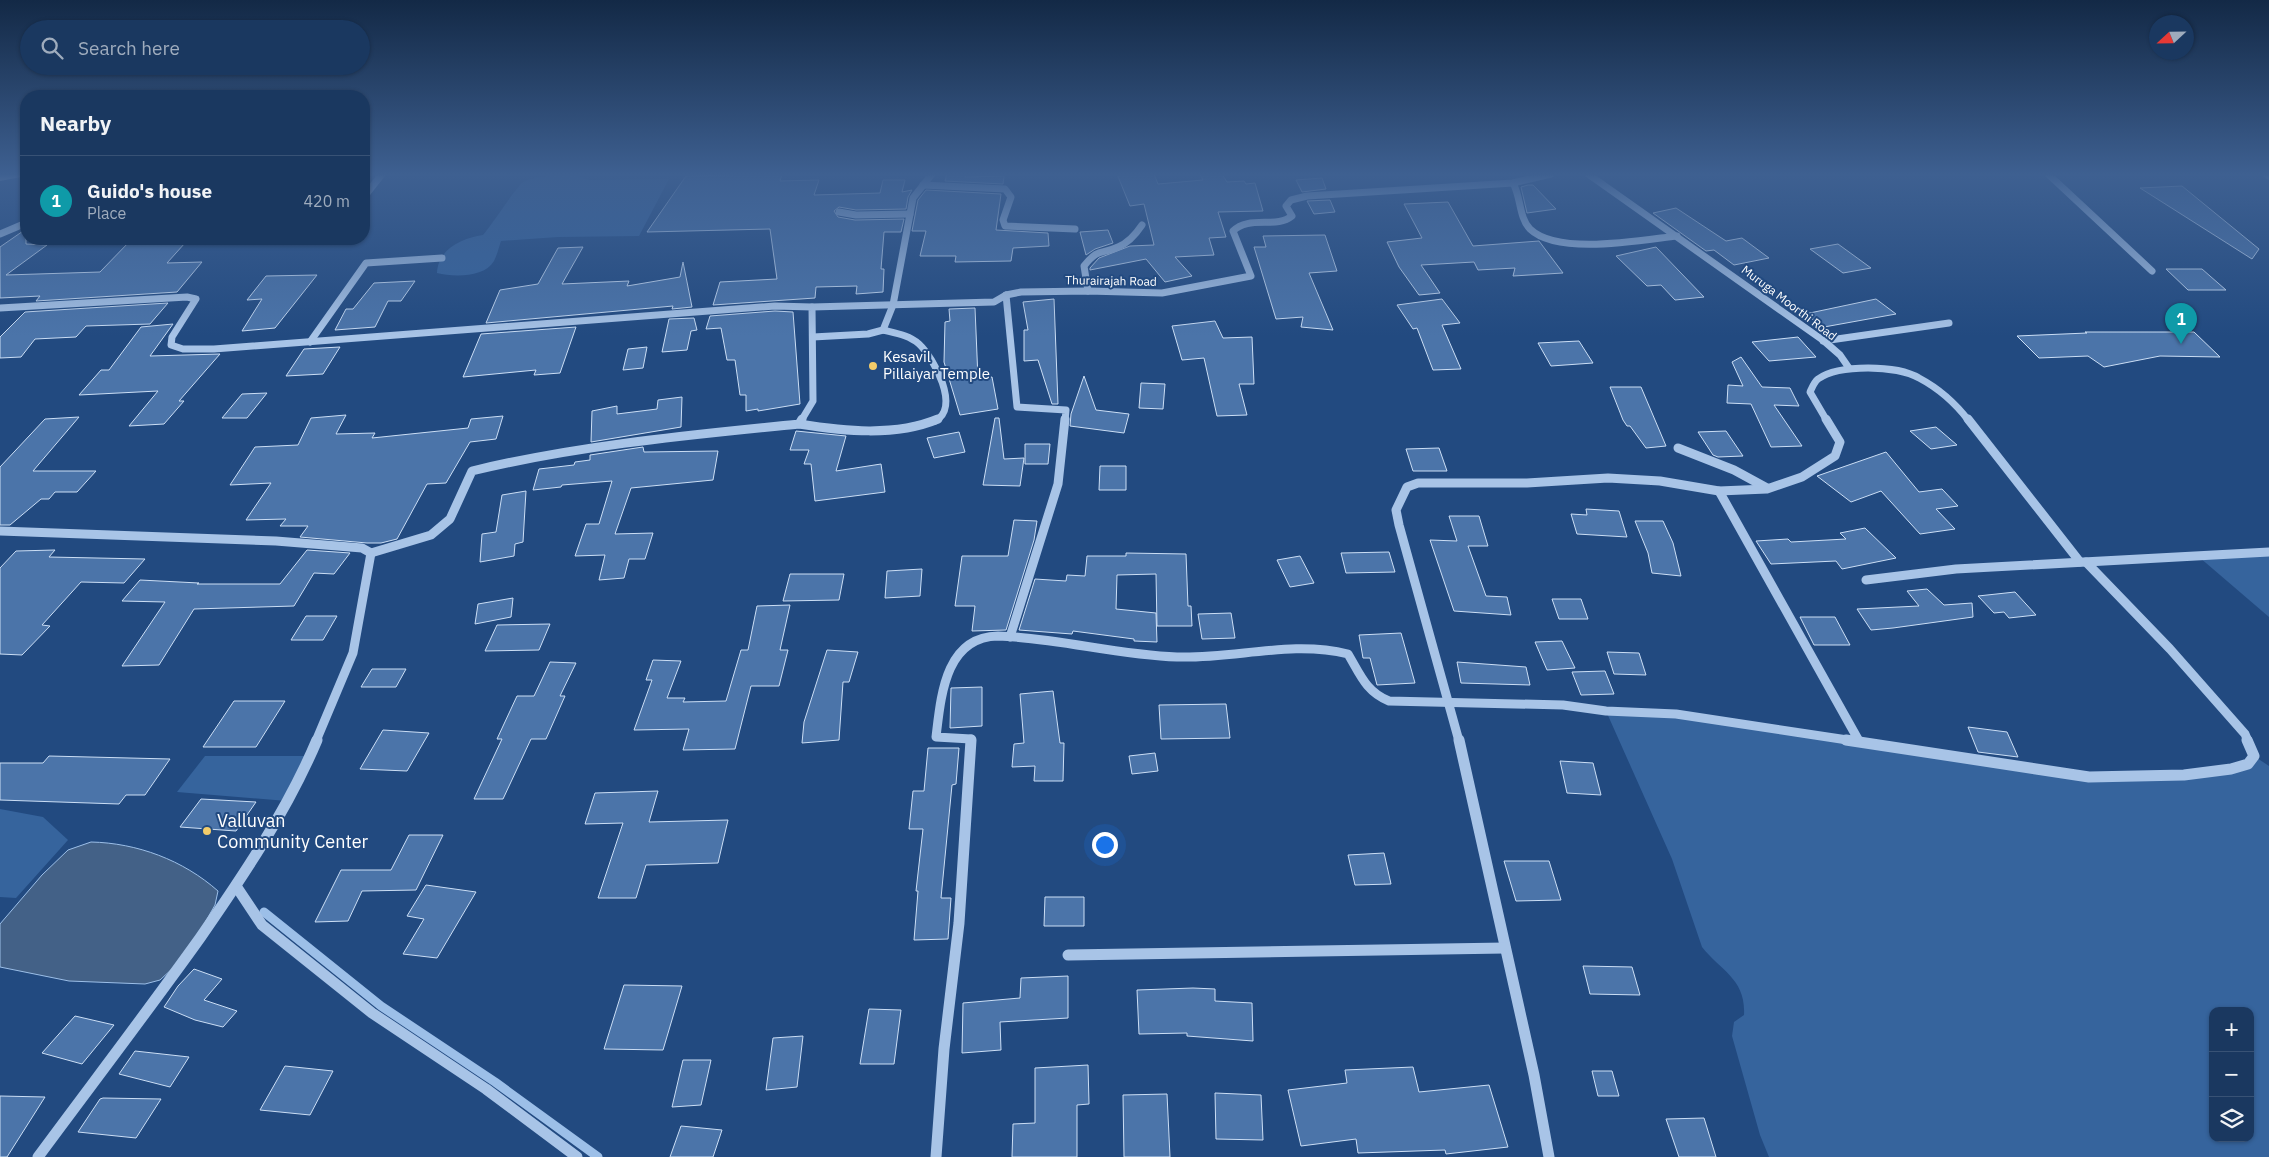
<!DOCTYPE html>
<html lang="en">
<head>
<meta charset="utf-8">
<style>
  :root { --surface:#1a3860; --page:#233f66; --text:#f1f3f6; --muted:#9facbd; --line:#385275; --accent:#95b2f1 }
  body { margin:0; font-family:"IBM Plex Sans",sans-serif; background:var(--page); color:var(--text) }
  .controls { position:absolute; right:15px; bottom:15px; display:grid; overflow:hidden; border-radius:10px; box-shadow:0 1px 4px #0004 }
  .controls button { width:45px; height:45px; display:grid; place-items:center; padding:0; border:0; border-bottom:1px solid var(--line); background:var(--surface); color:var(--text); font:25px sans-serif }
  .compass { position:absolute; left:2149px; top:15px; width:45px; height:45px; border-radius:50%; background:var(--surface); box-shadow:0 1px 4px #0004; rotate:248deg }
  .you { position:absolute; left:1104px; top:844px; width:18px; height:18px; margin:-12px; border:4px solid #fff; border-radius:50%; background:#1a73e8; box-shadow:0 0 0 8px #1a73e833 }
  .badge { display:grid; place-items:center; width:32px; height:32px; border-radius:50%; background:var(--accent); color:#fff; font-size:16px; font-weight:700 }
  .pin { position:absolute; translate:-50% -41px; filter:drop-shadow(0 1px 2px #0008) }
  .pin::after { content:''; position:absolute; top:26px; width:18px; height:15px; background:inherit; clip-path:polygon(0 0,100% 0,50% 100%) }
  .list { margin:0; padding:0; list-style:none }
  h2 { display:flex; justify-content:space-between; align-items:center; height:65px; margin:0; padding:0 20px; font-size:21px }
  h2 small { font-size:16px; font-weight:400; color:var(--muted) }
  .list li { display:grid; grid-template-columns:32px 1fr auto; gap:15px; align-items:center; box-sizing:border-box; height:90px; padding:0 20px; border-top:1px solid var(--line) }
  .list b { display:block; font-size:19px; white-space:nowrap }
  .list p { margin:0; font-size:16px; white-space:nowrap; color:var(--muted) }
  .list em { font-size:16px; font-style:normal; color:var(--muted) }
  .icon { flex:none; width:28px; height:28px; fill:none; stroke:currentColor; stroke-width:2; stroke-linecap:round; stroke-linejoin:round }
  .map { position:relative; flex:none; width:2269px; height:1157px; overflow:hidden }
  .search { position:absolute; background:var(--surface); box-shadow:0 1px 4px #0004; left:20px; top:20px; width:350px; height:55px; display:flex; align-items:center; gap:12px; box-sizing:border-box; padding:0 18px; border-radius:28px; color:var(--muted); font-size:19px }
  .panel { position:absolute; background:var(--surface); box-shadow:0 1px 4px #0004; left:20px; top:90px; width:350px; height:155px; border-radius:20px }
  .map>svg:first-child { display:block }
</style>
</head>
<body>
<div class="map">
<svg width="2269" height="1157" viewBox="0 0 2269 1157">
  <rect width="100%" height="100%" fill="#224a80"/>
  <g fill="#36649d" fill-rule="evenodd">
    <path d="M573,175L589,180L669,179L639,236L558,237L501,241C499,247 497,255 494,261C484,278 453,277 437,273C438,249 462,238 483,235C491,226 517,186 523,182C537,175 558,176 573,175Z"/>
    <polygon points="2269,552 2269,617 2199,557"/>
    <path d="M1606,711L1676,714L2089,777L2231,769L2254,756L2269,766V1157H1769L1760,1135L1732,1036L1734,1022L1744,1015C1746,979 1721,971 1702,947L1672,859ZM2213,1011H2250V1138H2213Z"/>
    <polygon points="205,756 310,756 287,801 177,792"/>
    <polygon points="0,809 43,817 68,840 16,898 0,897"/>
  </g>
  <path fill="#436187" stroke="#9cbfe8" d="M91,842C137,843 183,860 218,891L215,905L199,933L173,968L160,980L145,984L69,981L0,967V924L42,875L68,850Z"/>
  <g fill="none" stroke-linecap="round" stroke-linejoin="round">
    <polyline stroke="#9cbfe8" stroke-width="9" points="264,912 381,1006 495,1082 598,1157"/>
  </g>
  <g fill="#4b74a9" stroke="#cbdef5">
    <polygon points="782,174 780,181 819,180 814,195 880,193 883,180 905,180 902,192 912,190 908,197 906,209 856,210 839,207 834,211 838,217 855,220 904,219 901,232 884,232 881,269 884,269 883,292 856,294 857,286 816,287 815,298 713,305 720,282 777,279 770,229 647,232 686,176"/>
    <polygon points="947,174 967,174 965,177 1004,176 1003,184 945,181"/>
    <polygon points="1117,174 1154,174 1158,184 1203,180 1200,174 1222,174 1227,182 1244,181 1246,184 1255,183 1263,211 1218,212 1226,237 1209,238 1214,255 1175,257 1192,276 1165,282 1146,259 1090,270 1090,268 1099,258 1130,246 1154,245 1144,204 1130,206"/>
    <polygon points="1322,178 1326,189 1302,192 1296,180"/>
    <polygon points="1528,185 1533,185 1556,209 1527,213 1521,187"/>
    <polygon points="2182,186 2259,249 2252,259 2140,188"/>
    <polygon points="926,190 1001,194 996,230 1048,233 1049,246 1013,248 1011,261 955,262 956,256 920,256 926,231 912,231 918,200"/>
    <polygon points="1330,200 1335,212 1314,214 1307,201"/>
    <polygon points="1448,202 1473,246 1539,241 1563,273 1513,276 1515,268 1478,270 1474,262 1421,265 1440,293 1419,295 1399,267 1387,242 1422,238 1404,204"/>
    <polygon points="1676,208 1726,241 1742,238 1769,258 1734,265 1714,250 1706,251 1653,213"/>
    <polygon points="26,229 26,244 47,245 6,275 100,272 130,241 157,239 153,244 185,243 167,263 202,262 177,292 36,301 40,296 0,298 0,247"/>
    <polygon points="1108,230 1113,243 1095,249 1086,255 1080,232"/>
    <polygon points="1325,235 1337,271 1309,273 1333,330 1301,327 1303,317 1276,319 1254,247 1266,247 1263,236"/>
    <polygon points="1838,244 1871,268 1843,273 1810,249"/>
    <polygon points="583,247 562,284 629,281 627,286 680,277 683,262 692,307 672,309 673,306 486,323 500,290 538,284 558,248"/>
    <polygon points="1656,247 1704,297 1675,300 1661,285 1647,286 1616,256"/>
    <polygon points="2166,269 2202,269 2226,290 2188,290"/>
    <polygon points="317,275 275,328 242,331 262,299 247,300 266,276"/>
    <polygon points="415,281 401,301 388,301 375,327 335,330 346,309 353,309 374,283"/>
    <polygon points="1054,299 1058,404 1052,404 1038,360 1024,361 1024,330 1028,330 1023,302"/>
    <polygon points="1442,299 1460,323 1442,325 1461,369 1433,370 1417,328 1413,329 1397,305"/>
    <polygon points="1876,299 1896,314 1824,327 1805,314"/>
    <polygon points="168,303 150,324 86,326 76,337 35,339 21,357 0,358 0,337 25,312"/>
    <polygon points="975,308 978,379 992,377 998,409 960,415 944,362 945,322 950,321 949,309"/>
    <polygon points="775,311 793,312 800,404 758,411 758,409 746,411 746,395 740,395 735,360 727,360 721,328 706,329 710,316"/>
    <polygon points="694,318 697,330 691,331 687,350 662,352 669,319"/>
    <polygon points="1215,321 1223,338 1252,337 1254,384 1239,384 1247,415 1217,416 1204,358 1182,360 1172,326"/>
    <polygon points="173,324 150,356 220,354 179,401 184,401 164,424 129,426 158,391 79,395 101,370 109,370 141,327"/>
    <polygon points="576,327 560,373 534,375 536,370 463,377 481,334"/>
    <polygon points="2085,332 2194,332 2220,357 2160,356 2104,367 2088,356 2039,358 2017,336 2087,333"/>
    <polygon points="1798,337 1816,357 1769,361 1752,342"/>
    <polygon points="1579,341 1593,363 1551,366 1538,343"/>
    <polygon points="340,347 323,374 286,376 304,349"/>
    <polygon points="647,347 643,368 623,370 628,349"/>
    <polygon points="1741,357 1762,387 1790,388 1799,406 1774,405 1802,446 1771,447 1751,404 1727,403 1728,385 1743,386 1732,362"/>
    <polygon points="1084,376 1096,410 1129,414 1124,433 1070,426 1071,414"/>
    <polygon points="1141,383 1165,384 1163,409 1139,408"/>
    <polygon points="1610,387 1641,387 1666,446 1646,448 1630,426 1627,426 1623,420"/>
    <polygon points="267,393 247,418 222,418 242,394"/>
    <polygon points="682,397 681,427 591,442 592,411 617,406 617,414 657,409 658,400"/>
    <polygon points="346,415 336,434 375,433 372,438 468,428 471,419 503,416 496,439 470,442 446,483 427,484 397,539 381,543 367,543 300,537 308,526 280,526 286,519 246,520 271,483 230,485 255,447 298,445 311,418"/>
    <polygon points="79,417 33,471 96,471 77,492 55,492 49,499 41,499 10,525 0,525 0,467 45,419"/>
    <polygon points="995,418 999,418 1004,459 1024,458 1020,486 983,485"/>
    <polygon points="1936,427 1957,445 1931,449 1910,431"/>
    <polygon points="796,431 846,436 836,471 881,464 885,492 815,501 811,464 804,464 809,450 790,450"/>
    <polygon points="1726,431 1743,456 1718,457 1713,455 1698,432"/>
    <polygon points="959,432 965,452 934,458 927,438"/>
    <polygon points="1025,444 1050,444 1048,464 1025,464"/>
    <polygon points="643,447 644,452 718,451 713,480 631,488 615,534 653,533 645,559 629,559 624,578 599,580 605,555 575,556 586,524 599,524 612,481 562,485 561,487 533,490 539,469 574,465 575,462 590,460 590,455"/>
    <polygon points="1439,448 1447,471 1413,471 1406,449"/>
    <polygon points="1886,452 1919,492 1942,489 1958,506 1936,509 1955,529 1920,534 1881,491 1851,502 1817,476"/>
    <polygon points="1100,466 1126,466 1126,490 1099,490"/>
    <polygon points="526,491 523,542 515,544 514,556 480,562 482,534 496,532 502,495"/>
    <polygon points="1586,509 1619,511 1627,537 1577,534 1571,514 1587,515"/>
    <polygon points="1449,516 1479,516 1488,546 1468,546 1486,596 1507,597 1511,615 1454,611 1430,540 1457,541"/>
    <polygon points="1014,520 1037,521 1034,540 1006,630 972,631 975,606 955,606 962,556 1008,556"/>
    <polygon points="1635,521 1663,521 1673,543 1681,576 1652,573 1648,553"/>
    <polygon points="1865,528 1896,558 1842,569 1836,561 1771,564 1756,541 1788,539 1791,542 1846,539 1840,533"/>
    <polygon points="55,550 49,557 145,559 124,583 81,582 42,625 50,626 22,655 0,654 0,568 16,551"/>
    <polygon points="307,550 350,553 334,574 314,573 294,606 194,609 159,665 122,666 165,602 122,601 140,580 199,583 197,584 280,584"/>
    <polygon points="1389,552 1395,572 1346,573 1341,553"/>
    <polygon points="1126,553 1186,554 1188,606 1191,606 1192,626 1157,626 1156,574 1117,575 1116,609 1156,613 1157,642 1134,641 1134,639 1073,631 1072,634 1019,630 1035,579 1066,581 1067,575 1085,576 1087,556 1126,556"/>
    <polygon points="1300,556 1314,583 1290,587 1277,560"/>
    <polygon points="922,569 920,596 885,598 887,571"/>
    <polygon points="790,574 844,574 839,600 783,601"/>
    <polygon points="1927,589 1944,605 1972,603 1973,617 1893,628 1871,630 1857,609 1919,606 1907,591"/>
    <polygon points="2015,592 2036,615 2009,618 2004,612 1994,613 1978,596"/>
    <polygon points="513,598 511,617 475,624 478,604"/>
    <polygon points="1552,599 1581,599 1588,619 1559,619"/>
    <polygon points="790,605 780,650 788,650 779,686 751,686 735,749 683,750 689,729 634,730 652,680 646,680 653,660 681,661 667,698 685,698 683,702 726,701 741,650 748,650 757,606"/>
    <polygon points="1231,613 1235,638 1202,639 1198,614"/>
    <polygon points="306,616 337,616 323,640 291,640"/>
    <polygon points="1800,617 1835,617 1850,645 1814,645"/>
    <polygon points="550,624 539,650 485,651 497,625"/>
    <polygon points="1401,633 1415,683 1377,685 1370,658 1363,658 1359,635"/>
    <polygon points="1562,641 1575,668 1547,670 1535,642"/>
    <polygon points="827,650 858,652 849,682 843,682 839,740 802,743 804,722"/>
    <polygon points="1607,652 1639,653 1646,675 1614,674"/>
    <polygon points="550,662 576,663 560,696 565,696 546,739 531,739 503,799 474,799 502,739 497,739 517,696 534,696"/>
    <polygon points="1457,662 1526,667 1530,685 1461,683"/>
    <polygon points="372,669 406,669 396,687 361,687"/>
    <polygon points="1605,671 1614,694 1581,695 1572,672"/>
    <polygon points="982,687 982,726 950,728 951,688"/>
    <polygon points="1053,691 1060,743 1064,743 1063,781 1034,781 1035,766 1012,767 1014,744 1024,743 1020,694"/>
    <polygon points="234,701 285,701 256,747 203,747"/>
    <polygon points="1226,704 1230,738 1161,739 1159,705"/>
    <polygon points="1968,727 2007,732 2018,757 1978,752"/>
    <polygon points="383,730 429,733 407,771 360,769"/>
    <polygon points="928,748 959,748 956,784 952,785 941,898 951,898 948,939 914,940 918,891 916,891 923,829 909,829 913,791 924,791"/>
    <polygon points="1155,753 1158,771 1132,774 1129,756"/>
    <polygon points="49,756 170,759 145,795 126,795 119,804 0,800 0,763 43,763"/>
    <polygon points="1560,761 1593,763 1601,795 1567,793"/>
    <polygon points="658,791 649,822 728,820 718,863 646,865 636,898 598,898 623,823 585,824 595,793"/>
    <polygon points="201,799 256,802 236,831 180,827"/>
    <polygon points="409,835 443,835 416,890 362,891 348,921 315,922 341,870 391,870"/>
    <polygon points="1384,853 1391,884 1355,885 1348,855"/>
    <polygon points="1504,861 1549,861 1561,900 1516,901"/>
    <polygon points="426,885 476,892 437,958 403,954 424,919 407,916"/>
    <polygon points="1045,897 1084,897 1084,926 1044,926"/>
    <polygon points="1583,966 1632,967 1640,995 1590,994"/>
    <polygon points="194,969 222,979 204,1000 237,1011 223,1027 195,1020 164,1007 178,986"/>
    <polygon points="1068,976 1068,1018 1000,1022 1001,1050 962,1053 963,1003 1020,998 1021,978"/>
    <polygon points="624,985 682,986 663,1050 604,1049"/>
    <polygon points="1193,988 1215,989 1215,1001 1252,1003 1253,1041 1187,1036 1187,1033 1139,1034 1137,990"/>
    <polygon points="869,1009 901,1010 894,1064 860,1064"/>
    <polygon points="75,1016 114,1025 82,1064 42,1053"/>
    <polygon points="803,1036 797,1087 766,1090 773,1038"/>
    <polygon points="135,1051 189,1057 170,1087 119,1074"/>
    <polygon points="683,1060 711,1060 701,1105 672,1107"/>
    <polygon points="1088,1065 1089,1104 1077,1105 1077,1157 1012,1157 1013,1124 1035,1123 1035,1068"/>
    <polygon points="285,1066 333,1071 310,1115 260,1110"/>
    <polygon points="1413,1067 1419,1092 1489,1085 1508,1147 1446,1154 1445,1150 1358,1153 1356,1139 1301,1146 1288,1090 1347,1083 1345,1070"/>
    <polygon points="1592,1071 1612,1071 1619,1096 1598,1096"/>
    <polygon points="1215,1093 1261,1095 1263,1140 1216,1139"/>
    <polygon points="1167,1094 1170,1157 1124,1157 1123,1095"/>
    <polygon points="0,1096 45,1097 7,1157 0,1157"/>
    <polygon points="100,1099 103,1098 161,1099 136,1138 78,1132"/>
    <polygon points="1704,1118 1716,1157 1679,1157 1666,1119"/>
    <polygon points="681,1126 722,1130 713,1157 670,1157"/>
  </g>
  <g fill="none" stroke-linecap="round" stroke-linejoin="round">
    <g stroke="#a8c4e7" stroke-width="7">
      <polyline points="1588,174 1824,341 1840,355 1849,368"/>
      <polyline points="2048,174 2152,271"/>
      <polyline points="2266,174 2269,176"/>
      <path d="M1513,183C1521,197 1519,218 1530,229C1558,256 1642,240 1677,236"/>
      <polyline points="923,185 1005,189 1011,197 1003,220 1005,226 1075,229"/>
      <polyline points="364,197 382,174"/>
      <polyline points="839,212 856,215 910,214"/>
      <polyline points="0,234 26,223"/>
      <path d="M1088,291L1084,266C1099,247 1101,255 1118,247C1128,243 1136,234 1142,225"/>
      <path d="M1006,295L1021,292L1088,291L1162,293L1251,276L1233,231C1249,215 1276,229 1292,216L1286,206L1291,200L1307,196L1513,183L1551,174"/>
      <polyline points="812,307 994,302 1006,295 1017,407 1066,410 1065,421"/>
      <polyline points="0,308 187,297 196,299 172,337 171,345 183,349 214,349 775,306 812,307 813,401 801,421"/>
      <path d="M883,330C895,333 909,335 919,344C934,358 961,408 935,421"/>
      <polyline points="813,337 868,334 883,330 893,305 913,198 932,174"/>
      <polyline points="1823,341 1949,323"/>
      <polyline points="310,342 366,263 442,258"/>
      <path d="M1827,421L1810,392C1812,388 1814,382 1818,379C1839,364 1897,365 1919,378C1938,388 1956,404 1969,421"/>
    </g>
    <g stroke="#a8c4e7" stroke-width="9">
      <polyline points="1968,419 2080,562"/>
      <path d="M799,424C843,431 895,437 938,419"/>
      <polyline points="1678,448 1734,470 1767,488"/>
      <polyline points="1719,491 1859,741"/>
      <polyline points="0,531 276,541 362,548 371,553 353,653 316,741"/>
      <path d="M371,553L431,535L450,519L472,471C579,445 690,435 799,424L802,419"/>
      <polyline points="2086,562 2170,649 2245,734 2248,741"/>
      <polyline points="1866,580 1956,569 2269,552"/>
      <polyline points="1010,637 1058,484 1065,419"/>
      <path d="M971,741V739L936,737C941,696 945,637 998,636C1058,638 1117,655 1177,657C1235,659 1291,640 1348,654C1360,674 1366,692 1389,701L1563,705L1606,711L1676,714L1854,741"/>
      <polyline points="1459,741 1399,525 1396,510 1407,487 1418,483 1527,483 1608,478 1660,481 1719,491 1767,489 1802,477 1835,456 1840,442 1826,419"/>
    </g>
    <g stroke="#a8c4e7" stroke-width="11">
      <polyline points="1459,740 1534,1075 1549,1157"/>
      <polyline points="1846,740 2089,777 2184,775 2231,769 2248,764 2254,756 2247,740"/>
      <polyline points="236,886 262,925 372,1013 486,1089 577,1157"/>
      <polyline points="1068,955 1505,948"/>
      <path d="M38,1157C92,1084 147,1012 200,938C243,876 287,811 317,740"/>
      <polyline points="936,1157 944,1049 959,923 971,740"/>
    </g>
    <polygon fill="#e9f1fd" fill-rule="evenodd" points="13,174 26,174 26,176 0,181 0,175"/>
  </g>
  <linearGradient id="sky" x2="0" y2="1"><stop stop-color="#132946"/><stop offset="0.52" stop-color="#3e6091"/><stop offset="1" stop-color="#3e6091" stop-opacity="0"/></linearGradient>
  <rect width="2269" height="336" fill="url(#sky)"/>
  <g fill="#f3cc6a" stroke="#224a80" stroke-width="2">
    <circle cx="873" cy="366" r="5"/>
    <circle cx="207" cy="831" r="5"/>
  </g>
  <g text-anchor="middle" stroke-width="4" stroke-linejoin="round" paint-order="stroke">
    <g font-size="12" fill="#fff" stroke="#224a80">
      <text transform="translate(1111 281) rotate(1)" y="4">Thurairajah Road</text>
      <text transform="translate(1789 303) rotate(37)" y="4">Muruga Moorthi Road</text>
    </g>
    <g font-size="15" fill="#fff" stroke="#224a80" text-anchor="start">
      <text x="883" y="362">Kesavil<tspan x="883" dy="17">Pillaiyar Temple</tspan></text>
    </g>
    <g font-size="18" fill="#fff" stroke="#224a80" text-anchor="start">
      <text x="217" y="827">Valluvan<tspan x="217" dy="21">Community Center</tspan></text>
    </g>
  </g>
</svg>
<div class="controls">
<button>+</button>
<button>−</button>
<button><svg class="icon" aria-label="layers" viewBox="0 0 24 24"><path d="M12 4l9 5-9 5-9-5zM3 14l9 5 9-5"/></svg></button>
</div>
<svg class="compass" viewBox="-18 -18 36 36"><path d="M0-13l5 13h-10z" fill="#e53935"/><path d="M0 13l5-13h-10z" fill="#9facbd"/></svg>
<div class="you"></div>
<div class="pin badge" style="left:2181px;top:344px;background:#0f9aa8">1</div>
<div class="search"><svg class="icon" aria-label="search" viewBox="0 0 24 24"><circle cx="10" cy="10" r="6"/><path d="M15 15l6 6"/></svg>Search here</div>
<section class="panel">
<h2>Nearby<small></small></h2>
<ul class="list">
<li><span class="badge" style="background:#0f9aa8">1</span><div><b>Guido's house</b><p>Place</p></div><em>420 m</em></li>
</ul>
</section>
</div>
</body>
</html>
